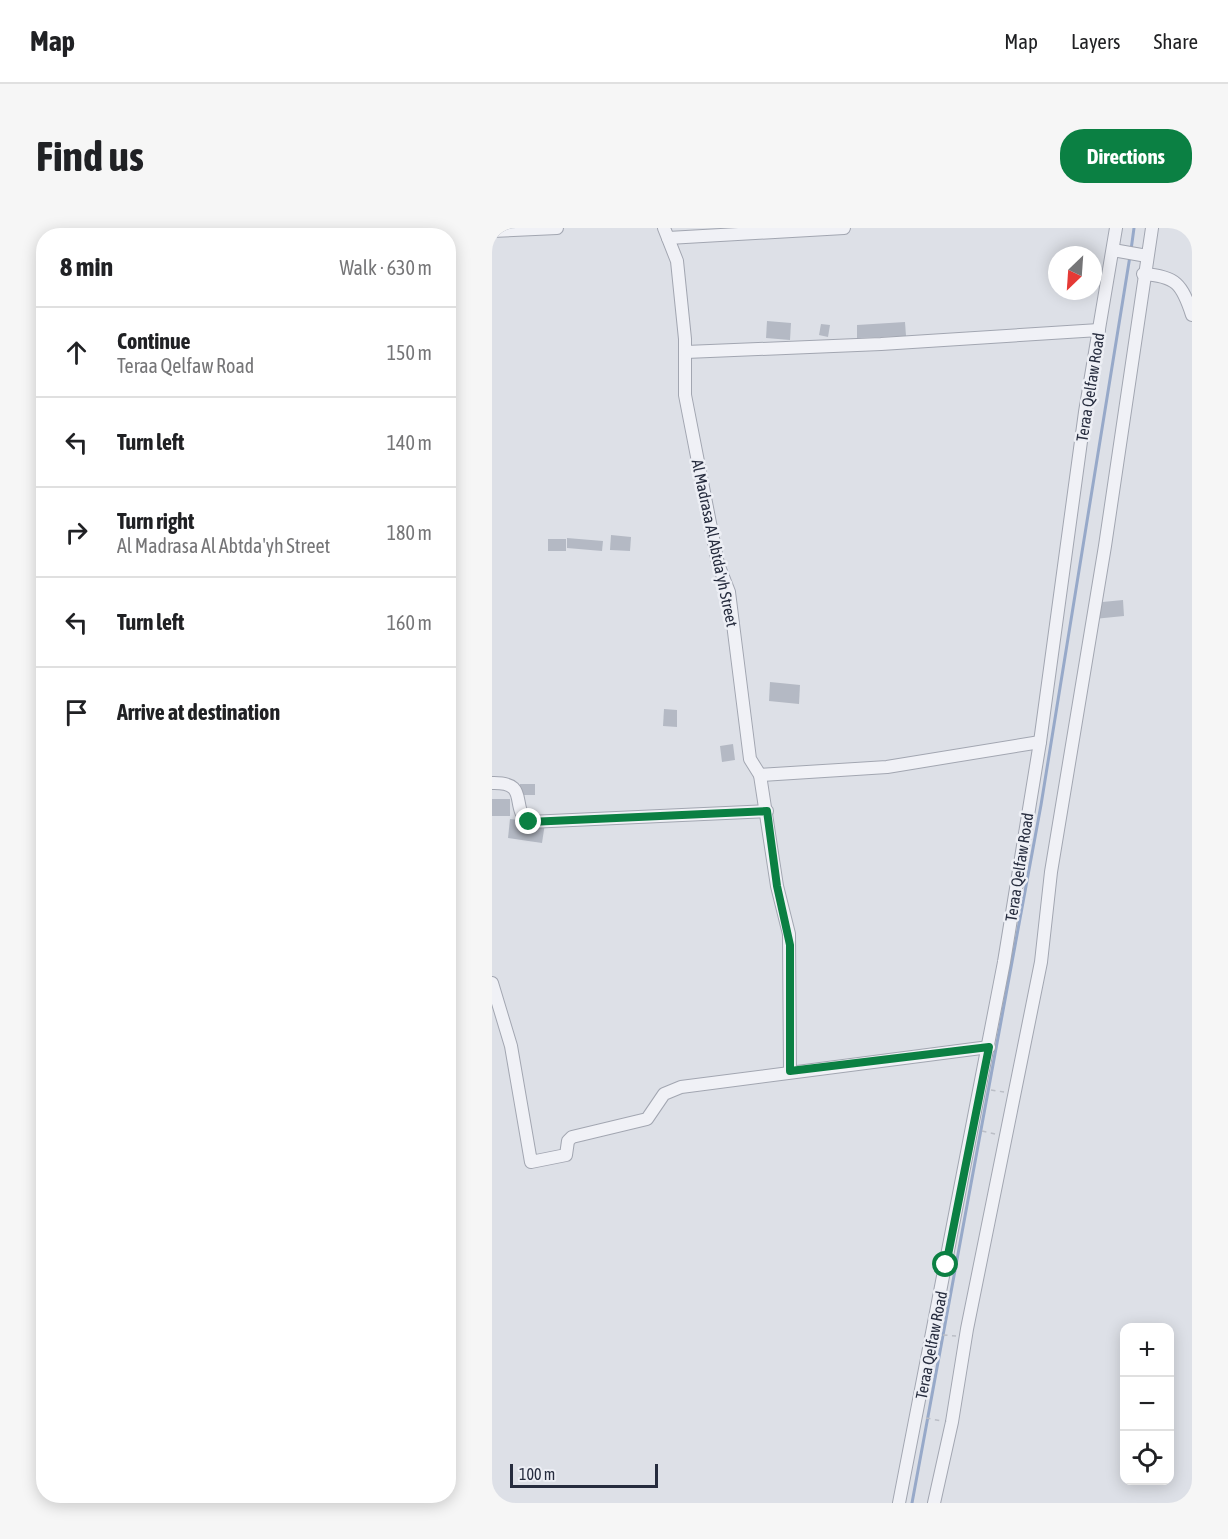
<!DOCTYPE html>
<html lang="en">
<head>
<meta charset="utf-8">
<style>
  :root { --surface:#fff; --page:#f6f6f6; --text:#202124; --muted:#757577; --line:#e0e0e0; --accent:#0b8043 }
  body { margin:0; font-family:"Asap Condensed",sans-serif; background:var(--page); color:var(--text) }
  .controls { position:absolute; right:18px; bottom:18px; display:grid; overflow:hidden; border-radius:12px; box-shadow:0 3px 15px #0003 }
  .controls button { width:54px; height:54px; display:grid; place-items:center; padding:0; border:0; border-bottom:2px solid var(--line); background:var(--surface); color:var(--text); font:30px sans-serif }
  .compass { position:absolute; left:556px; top:18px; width:54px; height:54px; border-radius:50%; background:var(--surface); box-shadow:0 3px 15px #0003; rotate:205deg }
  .scale { position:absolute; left:18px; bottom:15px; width:148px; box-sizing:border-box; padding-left:6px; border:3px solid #262c3e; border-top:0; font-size:16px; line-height:21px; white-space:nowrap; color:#262c3e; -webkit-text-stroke:4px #edeff5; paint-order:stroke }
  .stop { position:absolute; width:18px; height:18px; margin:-14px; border:4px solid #0b8043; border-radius:50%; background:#fff }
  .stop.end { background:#0b8043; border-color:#fff; box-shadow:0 2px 6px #0008 }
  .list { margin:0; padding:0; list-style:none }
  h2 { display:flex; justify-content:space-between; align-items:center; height:78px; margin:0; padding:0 24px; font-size:26px }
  h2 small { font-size:20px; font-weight:400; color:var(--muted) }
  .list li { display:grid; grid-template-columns:39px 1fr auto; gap:18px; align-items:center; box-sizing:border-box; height:90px; padding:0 24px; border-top:2px solid var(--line) }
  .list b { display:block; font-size:22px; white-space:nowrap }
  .list p { margin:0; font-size:20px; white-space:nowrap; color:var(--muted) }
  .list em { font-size:20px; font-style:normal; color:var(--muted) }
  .icon { flex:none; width:33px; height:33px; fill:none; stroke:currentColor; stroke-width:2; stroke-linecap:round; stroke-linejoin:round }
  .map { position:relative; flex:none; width:700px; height:1275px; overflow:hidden; border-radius:24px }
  header { display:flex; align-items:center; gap:36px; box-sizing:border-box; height:84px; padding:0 30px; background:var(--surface); border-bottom:2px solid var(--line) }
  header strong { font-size:28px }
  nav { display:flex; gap:33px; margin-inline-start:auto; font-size:21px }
  .intro { display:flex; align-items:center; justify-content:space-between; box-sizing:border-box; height:144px; padding:0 36px }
  h1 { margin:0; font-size:42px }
  .button { padding:15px 27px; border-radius:24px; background:var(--accent); color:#fff; font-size:21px; font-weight:700 }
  main { display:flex; gap:36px; padding:0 36px }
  aside { flex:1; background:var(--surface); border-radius:24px; box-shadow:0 3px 15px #0003 }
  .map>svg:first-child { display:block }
</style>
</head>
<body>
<header>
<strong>Map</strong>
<nav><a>Map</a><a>Layers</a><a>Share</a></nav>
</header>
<div class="intro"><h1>Find us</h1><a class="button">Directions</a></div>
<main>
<aside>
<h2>8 min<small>Walk · 630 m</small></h2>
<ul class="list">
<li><svg class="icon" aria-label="ahead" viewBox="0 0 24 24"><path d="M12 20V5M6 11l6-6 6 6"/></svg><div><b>Continue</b><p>Teraa Qelfaw Road</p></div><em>150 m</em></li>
<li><svg class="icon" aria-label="left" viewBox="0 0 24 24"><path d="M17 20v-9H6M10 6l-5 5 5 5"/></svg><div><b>Turn left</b></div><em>140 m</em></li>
<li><svg class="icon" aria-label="right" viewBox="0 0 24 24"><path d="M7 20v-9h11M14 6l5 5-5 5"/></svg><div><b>Turn right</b><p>Al Madrasa Al Abtda'yh Street</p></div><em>180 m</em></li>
<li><svg class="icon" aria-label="left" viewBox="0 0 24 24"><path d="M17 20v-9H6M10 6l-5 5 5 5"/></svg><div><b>Turn left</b></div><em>160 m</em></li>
<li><svg class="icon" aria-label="arrive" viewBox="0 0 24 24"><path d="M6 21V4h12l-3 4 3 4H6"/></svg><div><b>Arrive at destination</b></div></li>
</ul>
</aside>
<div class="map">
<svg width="700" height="1275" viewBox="0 0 700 1275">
  <rect width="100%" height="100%" fill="#dde0e7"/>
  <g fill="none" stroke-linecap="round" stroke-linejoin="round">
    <g stroke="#97a9c9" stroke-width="3">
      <polyline points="639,22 642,0"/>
      <polyline points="420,1275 549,577 638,28"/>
    </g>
  </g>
  <g fill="#b4b9c4">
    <polygon points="275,93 299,95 298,112 274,110"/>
    <polygon points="413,94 414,108 365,110 365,97"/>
    <polygon points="329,96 338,97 336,109 327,107"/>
    <polygon points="119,307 139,309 138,323 118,322"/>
    <polygon points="75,310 111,313 110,323 75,320"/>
    <rect x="56" y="311" width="18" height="12"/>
    <polygon points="631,372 632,388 602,391 600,375"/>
    <polygon points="278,454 308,457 307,476 277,473"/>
    <polygon points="172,481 185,482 185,499 171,498"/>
    <polygon points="241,516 243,532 230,534 228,518"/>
    <rect x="28" y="556" width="15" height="11"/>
    <rect x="0" y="571" width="18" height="17"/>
    <polygon points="18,591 53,595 50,615 16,610"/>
  </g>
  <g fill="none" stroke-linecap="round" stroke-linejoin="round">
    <g stroke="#a2a6b1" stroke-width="14">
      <g id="minor">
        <polyline points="172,0 185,33 193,111 193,167 226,336 237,364 258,531 268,547 285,658 297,706 298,843"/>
        <polyline points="0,3 65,0"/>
        <polyline points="176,10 352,0"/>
        <polyline points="621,22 655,28"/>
        <path d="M651,46C684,48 690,56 700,87"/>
        <polyline points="194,124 389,116 607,102"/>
        <polyline points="268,547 395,539 548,514"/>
        <path d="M0,555C39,554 17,579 37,594L275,583"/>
        <polyline points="0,755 19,818 39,934 74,927 76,913 80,909 155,891 172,866 189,859 497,819"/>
        <polyline points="407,1275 512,734 548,514 593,184 624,0"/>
        <polyline points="442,1275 460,1194 475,1101 549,734 559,644 613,318 660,0"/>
      </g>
    </g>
    <g stroke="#bbbec6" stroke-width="1.5" stroke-dasharray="4.5 4.5" stroke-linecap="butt">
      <polyline points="499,862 512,864"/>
      <polyline points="490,903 503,906"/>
      <polyline points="451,1107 464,1108"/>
      <polyline points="434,1190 450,1193"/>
    </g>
    <use href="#minor" stroke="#f0f1f6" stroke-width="12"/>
  </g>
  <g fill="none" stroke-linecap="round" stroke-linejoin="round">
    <polyline stroke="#0b8043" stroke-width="8" points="37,594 275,583 285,658 298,717 298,843 497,819 454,1037"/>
  </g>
  <g text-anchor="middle" stroke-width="5" stroke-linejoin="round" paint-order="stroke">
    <g font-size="16" fill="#262c3e" stroke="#edeff5">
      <text transform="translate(598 159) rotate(-81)" y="6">Teraa Qelfaw Road</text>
      <text transform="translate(223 315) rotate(78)" y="6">Al Madrasa Al Abtda'yh Street</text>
      <text transform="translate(527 639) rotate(-81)" y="6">Teraa Qelfaw Road</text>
      <text transform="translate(439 1117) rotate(-79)" y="6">Teraa Qelfaw Road</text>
    </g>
  </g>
</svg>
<div class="controls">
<button>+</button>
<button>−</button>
<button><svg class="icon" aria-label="locate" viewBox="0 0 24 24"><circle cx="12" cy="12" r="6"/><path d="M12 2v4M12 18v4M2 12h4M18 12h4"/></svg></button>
</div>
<svg class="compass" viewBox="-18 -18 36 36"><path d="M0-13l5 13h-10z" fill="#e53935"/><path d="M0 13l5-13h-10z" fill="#757577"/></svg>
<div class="scale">100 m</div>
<div class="stop" style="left:454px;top:1037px"></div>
<div class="stop end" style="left:37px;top:594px"></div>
</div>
</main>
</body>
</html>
